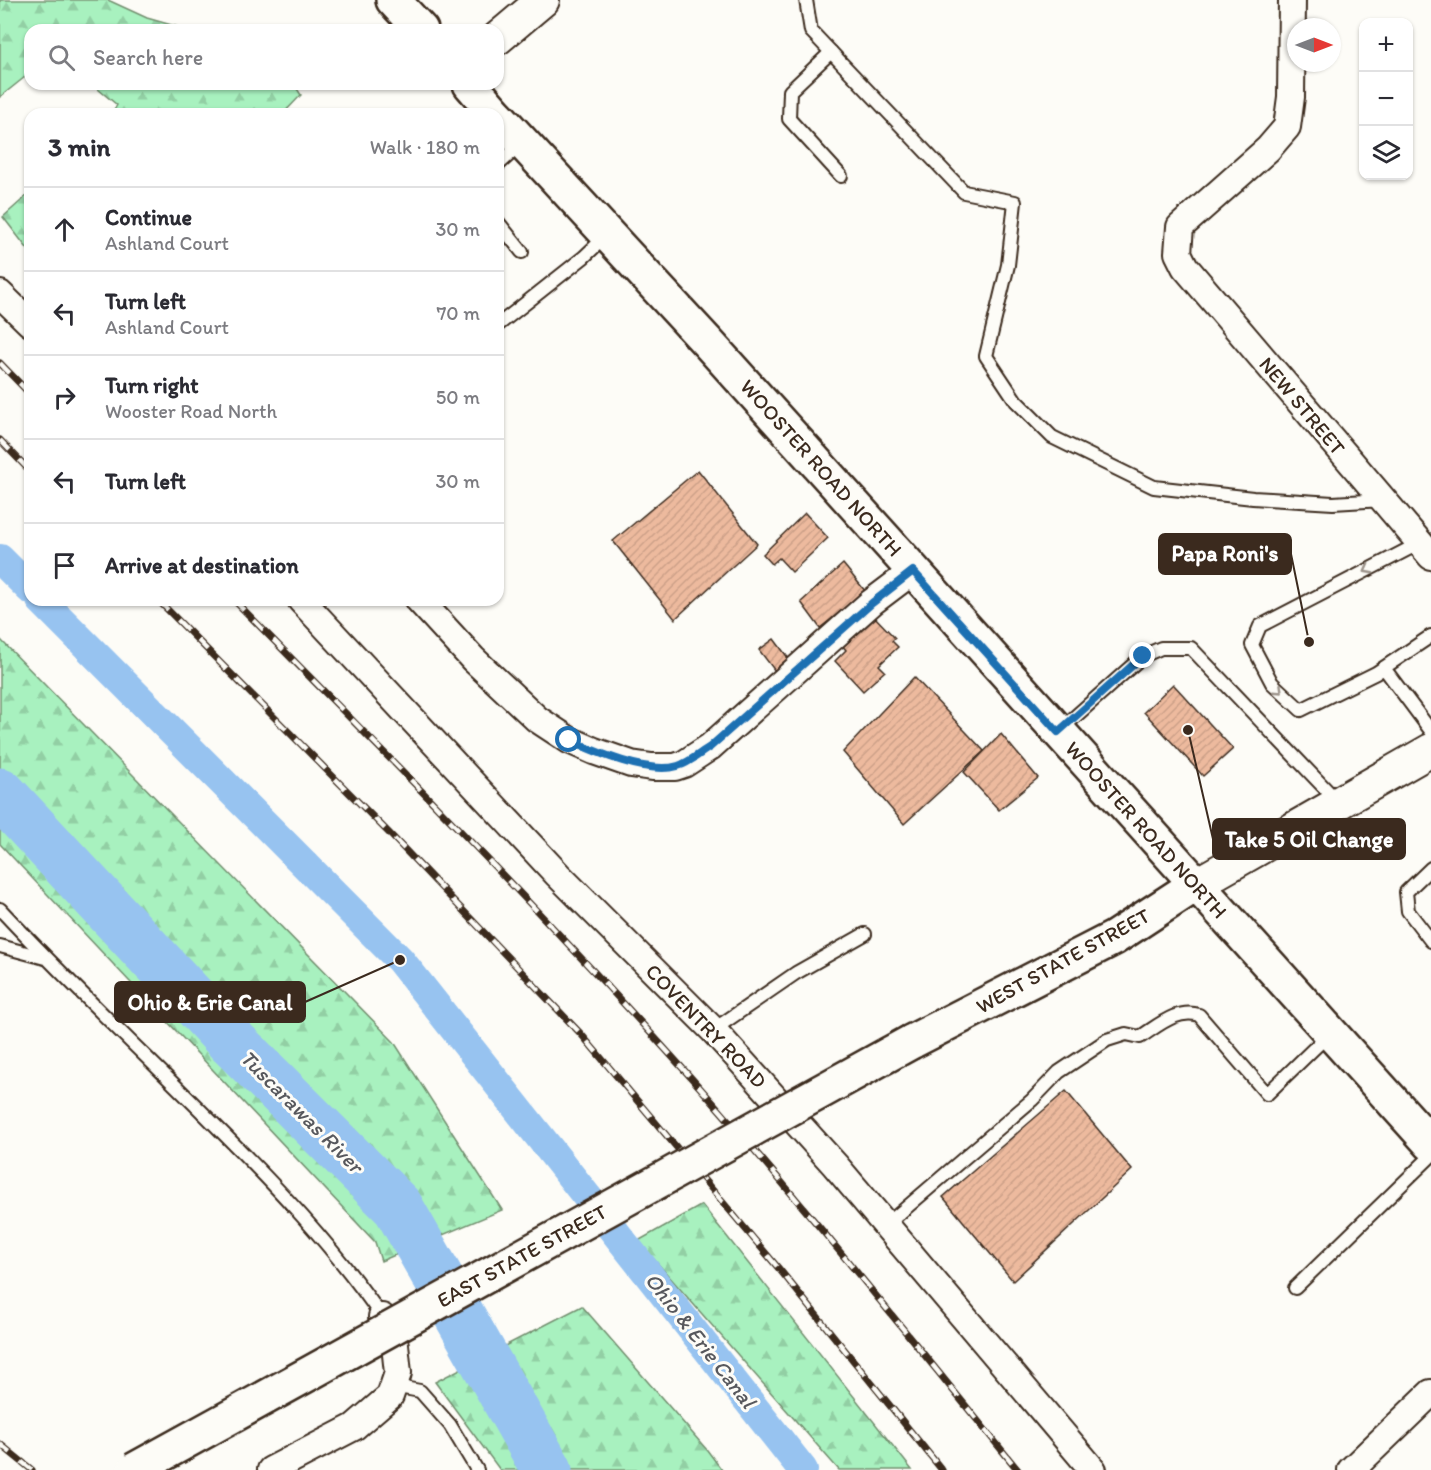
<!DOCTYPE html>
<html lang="en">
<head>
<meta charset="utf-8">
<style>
  :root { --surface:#fff; --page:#f7f7f7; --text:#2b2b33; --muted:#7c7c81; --line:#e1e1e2 }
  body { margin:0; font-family:Itim,sans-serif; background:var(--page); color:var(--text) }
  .controls { position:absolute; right:18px; top:18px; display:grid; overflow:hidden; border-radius:12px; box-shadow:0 2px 4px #0004 }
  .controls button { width:54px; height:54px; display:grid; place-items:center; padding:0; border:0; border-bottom:2px solid var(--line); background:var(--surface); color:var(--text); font:30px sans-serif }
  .compass { position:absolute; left:1287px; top:18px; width:54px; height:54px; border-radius:50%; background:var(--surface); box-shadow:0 2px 4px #0004; rotate:90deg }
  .stop { position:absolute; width:18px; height:18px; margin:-14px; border:4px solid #1f6fb2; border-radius:50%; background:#fff }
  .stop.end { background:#1f6fb2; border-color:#fff; box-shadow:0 2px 6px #0008 }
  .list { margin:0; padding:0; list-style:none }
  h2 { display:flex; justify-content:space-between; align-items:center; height:78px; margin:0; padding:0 24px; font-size:26px }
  h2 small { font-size:20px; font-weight:400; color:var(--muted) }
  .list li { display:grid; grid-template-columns:39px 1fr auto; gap:18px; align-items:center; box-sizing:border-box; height:84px; padding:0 24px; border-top:2px solid var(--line) }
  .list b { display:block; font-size:22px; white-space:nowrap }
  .list p { margin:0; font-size:20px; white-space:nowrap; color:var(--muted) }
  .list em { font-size:20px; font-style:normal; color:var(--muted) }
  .icon { flex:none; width:33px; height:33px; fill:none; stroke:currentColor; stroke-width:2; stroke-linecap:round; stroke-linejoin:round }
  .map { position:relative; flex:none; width:1431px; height:1470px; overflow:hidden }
  .search { position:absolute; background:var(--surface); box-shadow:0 2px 4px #0004; left:24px; top:24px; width:480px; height:66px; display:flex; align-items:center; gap:15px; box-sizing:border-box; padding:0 21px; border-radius:18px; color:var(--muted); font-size:22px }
  .panel { position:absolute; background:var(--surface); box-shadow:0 2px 4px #0004; left:24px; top:108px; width:480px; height:498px; border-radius:18px }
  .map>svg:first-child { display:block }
</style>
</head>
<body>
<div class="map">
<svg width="1431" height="1470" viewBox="0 0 1431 1470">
  <defs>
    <pattern id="forest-firs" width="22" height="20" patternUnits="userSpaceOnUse" patternTransform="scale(1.5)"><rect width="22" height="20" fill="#a8f1bf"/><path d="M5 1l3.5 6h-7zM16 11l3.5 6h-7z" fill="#92cfa4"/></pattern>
    <pattern id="building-hatch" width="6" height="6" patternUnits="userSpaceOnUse" patternTransform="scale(1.5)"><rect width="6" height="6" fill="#edba9e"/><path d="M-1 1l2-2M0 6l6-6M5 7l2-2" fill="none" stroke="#cca088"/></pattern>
  </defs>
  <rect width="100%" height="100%" fill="#fdfcf7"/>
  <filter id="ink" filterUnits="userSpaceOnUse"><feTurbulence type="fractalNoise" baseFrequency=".0167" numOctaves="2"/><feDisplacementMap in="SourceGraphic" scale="12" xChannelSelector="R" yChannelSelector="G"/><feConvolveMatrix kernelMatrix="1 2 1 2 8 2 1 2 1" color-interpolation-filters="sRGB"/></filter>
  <g filter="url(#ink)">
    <g fill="url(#forest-firs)" stroke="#728e6e" stroke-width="1.5">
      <polygon points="0,0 108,0 147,18 189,30 30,30 30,73 0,97"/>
      <polygon points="92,84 294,84 301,95 283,114 112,114 117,105"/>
      <polygon points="30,193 30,252 3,217"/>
      <polygon points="0,639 394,1042 502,1210 381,1261 375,1242 0,844"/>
      <polygon points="702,1205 912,1470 839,1470 638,1241"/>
      <polygon points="582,1306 707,1450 722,1470 500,1470 435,1382"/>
    </g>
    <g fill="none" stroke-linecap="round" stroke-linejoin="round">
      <g stroke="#97c3f0" stroke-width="30">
        <polyline points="0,559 30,589"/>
        <polyline points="41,600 400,960 803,1470"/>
      </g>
      <polyline stroke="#97c3f0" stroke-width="51" points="0,793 233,1043 398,1207 547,1470"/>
    </g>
    <g fill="url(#building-hatch)" stroke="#3b2a1e" stroke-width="1.5">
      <polygon points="698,470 757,544 675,619 613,541"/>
      <polygon points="805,513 828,538 792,572 779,558 772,564 763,554"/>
      <polygon points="843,564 866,592 820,628 801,602"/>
      <polygon points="872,614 895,638 892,641 898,647 879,665 885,671 863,691 835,661 846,650 840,643"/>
      <polygon points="774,639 789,659 775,671 759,650"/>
      <polygon points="914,677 984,751 904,824 843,752"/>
      <polygon points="1173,684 1233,749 1203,776 1144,712"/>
      <polygon points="1001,734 1038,778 999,810 964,772"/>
      <polygon points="1066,1091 1132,1170 1013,1281 943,1197"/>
    </g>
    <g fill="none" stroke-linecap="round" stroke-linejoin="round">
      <g stroke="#3b2a1e" stroke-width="16">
        <g id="service">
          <polyline points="806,0 811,31 964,192 1015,202 1008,265 986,356 1016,401 1052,437 1154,487 1253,498 1333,503 1383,500"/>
          <polyline points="831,52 790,91 789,119 841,176"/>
          <polyline points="498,165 521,144"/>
          <polyline points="498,222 522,252"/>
          <polyline points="498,325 584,257 606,236"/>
          <polyline points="1420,543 1260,626 1252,645 1272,683 1301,710 1376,673 1431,636"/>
          <polyline points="1384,668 1431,731"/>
          <polyline points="1059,731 1143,656 1161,648 1191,648 1338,802"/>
          <polyline points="1431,868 1406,892 1408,911 1431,941"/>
          <path d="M0,909C68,982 141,1051 212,1122C273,1183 333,1245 382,1317"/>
          <polyline points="0,946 45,958"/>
          <polyline points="713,1030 796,973 865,934"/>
          <path d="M886,1225L1032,1100L1059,1072L1107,1040L1126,1034L1140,1037C1158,1026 1177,1008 1199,1015L1267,1094L1330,1033"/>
          <polyline points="1295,1288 1431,1156"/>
          <polyline points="393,1386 420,1391 450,1425 477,1470"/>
        </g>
      </g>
      <g stroke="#3b2a1e" stroke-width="30">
        <g id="minor">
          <polyline points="1292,0 1291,97 1287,127 1268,149 1180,227 1178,253 1185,267 1431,556"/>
          <polyline points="0,294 30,323"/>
          <polyline points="301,600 558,875 713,1030 835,1165 1093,1470"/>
          <polyline points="419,600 473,659 537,719 569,740 594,751 631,764 652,767 675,767 684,764 710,747 872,602 913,571"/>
          <polyline points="271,1470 354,1427 390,1396 398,1373 395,1345 382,1317"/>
          <polyline points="1351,1470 1431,1393"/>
        </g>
      </g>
      <g stroke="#3b2a1e" stroke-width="36">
        <g id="tertiary">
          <polyline points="498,38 543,0"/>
          <polyline points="1195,885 1431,750"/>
        </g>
      </g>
      <g stroke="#3b2a1e" stroke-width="38">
        <g id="secondary">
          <polyline points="393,0 421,30"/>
          <polyline points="470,84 496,114"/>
          <polyline points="498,116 710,345 1431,1144"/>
          <polyline points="911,1042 1114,938 1195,885"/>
        </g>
      </g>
      <use href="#service" stroke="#fdfcf7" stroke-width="12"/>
      <use href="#minor" stroke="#fdfcf7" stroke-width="26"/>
      <use href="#tertiary" stroke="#fdfcf7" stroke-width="32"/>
      <use href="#secondary" stroke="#fdfcf7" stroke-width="33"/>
      <g stroke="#3b2a1e" stroke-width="7">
        <g id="rail">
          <polyline points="0,363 30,394"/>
          <polyline points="0,440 30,471"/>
          <polyline points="158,600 389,833 581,1034 780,1270 942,1470"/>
          <path d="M234,600C390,758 546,916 694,1081C806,1207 911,1339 1018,1470"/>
          <polyline points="0,1444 32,1470"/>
        </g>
      </g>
      <use href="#rail" stroke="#fdfcf7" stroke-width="4.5" stroke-dasharray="14" stroke-linecap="butt"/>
      <g stroke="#3b2a1e" stroke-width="38" stroke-linecap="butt">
        <polyline id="secondary-bridge" points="134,1470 911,1042"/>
      </g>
      <use href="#secondary-bridge" stroke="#fdfcf7" stroke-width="33"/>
    </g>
    <defs><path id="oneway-chevron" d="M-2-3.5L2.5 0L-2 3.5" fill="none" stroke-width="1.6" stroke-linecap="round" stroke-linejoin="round" transform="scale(1.5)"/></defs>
    <g stroke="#9c938a">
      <use href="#oneway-chevron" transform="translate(1368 570) rotate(152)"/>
      <use href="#oneway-chevron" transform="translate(1279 690) rotate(43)"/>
    </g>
  </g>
  <g fill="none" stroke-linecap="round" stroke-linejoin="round" filter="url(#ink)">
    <path stroke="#1f6fb2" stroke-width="8" d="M569,740C596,752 648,775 678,766C689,763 700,753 710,747L872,603L913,571L1058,732L1143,656"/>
  </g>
  <g text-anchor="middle" stroke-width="6" stroke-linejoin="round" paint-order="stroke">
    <g font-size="21" fill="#3b2a1e" stroke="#fdfcf7">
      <text transform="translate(1302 406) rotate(50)" y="7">NEW STREET</text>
      <text transform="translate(821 468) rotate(48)" y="7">WOOSTER ROAD NORTH</text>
      <text transform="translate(1146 830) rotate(48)" y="7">WOOSTER ROAD NORTH</text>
      <text transform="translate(1063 961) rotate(-29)" y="7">WEST STATE STREET</text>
      <text transform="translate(706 1026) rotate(46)" y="7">COVENTRY ROAD</text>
      <text transform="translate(522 1256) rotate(-29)" y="7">EAST STATE STREET</text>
    </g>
    <g font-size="22" font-style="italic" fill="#57585d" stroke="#fdfcf7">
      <text transform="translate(302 1111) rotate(45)" y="8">Tuscarawas River</text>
      <text transform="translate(701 1340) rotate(52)" y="8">Ohio &amp; Erie Canal</text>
    </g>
  </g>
  <path fill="none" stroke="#3b2a1e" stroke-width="2" d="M1309 642L1291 554M1188 730L1213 839M400 960L305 1002"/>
  <g fill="#3b2a1e" stroke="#fdfcf7" stroke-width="2">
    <circle cx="1309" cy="642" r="6"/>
    <circle cx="1188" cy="730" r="6"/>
    <circle cx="400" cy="960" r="6"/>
  </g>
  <g fill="#3b2a1e" stroke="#3b2a1e" stroke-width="2">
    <rect x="1159" y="534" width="132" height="40" rx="6"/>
    <rect x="1213" y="819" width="192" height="40" rx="6"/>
    <rect x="115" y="982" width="190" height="40" rx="6"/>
  </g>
  <g font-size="22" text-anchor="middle" font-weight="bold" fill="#fff">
    <text x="1225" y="561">Papa Roni's</text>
    <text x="1309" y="847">Take 5 Oil Change</text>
    <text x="210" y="1010">Ohio &amp; Erie Canal</text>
  </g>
</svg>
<div class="controls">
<button>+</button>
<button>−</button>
<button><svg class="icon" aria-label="layers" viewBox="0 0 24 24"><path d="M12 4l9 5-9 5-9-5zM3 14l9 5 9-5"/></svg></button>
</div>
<svg class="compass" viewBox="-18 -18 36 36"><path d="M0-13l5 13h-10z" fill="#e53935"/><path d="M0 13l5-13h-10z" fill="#7c7c81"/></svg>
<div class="stop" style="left:569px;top:740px"></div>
<div class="stop end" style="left:1143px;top:656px"></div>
<div class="search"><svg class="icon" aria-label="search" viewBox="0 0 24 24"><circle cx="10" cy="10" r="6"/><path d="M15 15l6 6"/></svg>Search here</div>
<section class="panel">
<h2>3 min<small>Walk · 180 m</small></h2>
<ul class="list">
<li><svg class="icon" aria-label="ahead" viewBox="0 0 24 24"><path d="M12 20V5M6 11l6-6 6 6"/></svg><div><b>Continue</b><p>Ashland Court</p></div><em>30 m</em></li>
<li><svg class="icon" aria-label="left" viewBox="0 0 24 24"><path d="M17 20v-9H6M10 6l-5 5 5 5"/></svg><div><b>Turn left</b><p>Ashland Court</p></div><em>70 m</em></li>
<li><svg class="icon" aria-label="right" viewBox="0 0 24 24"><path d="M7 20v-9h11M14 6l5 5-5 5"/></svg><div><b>Turn right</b><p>Wooster Road North</p></div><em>50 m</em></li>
<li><svg class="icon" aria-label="left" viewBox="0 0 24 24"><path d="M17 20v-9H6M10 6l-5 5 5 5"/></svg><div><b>Turn left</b></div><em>30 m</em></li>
<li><svg class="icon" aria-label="arrive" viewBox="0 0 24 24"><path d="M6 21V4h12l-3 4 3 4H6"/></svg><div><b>Arrive at destination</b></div></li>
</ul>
</section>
</div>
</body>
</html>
